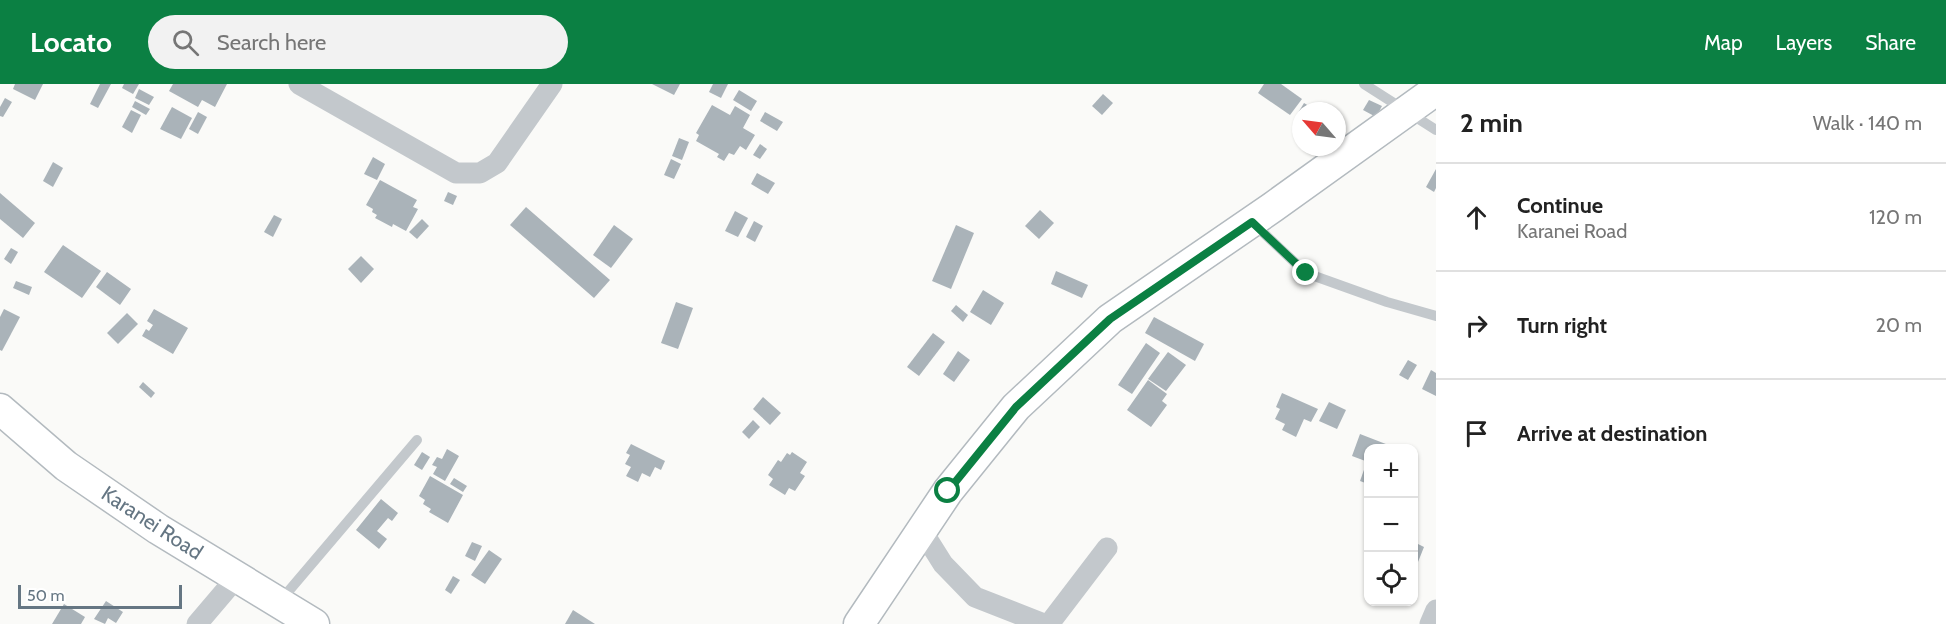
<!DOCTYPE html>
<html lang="en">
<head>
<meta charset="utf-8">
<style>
  :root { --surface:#fff; --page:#f2f2f2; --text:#222; --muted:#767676; --line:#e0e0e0; --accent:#0b8043 }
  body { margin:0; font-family:Cabin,sans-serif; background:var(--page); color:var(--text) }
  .controls { position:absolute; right:18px; bottom:18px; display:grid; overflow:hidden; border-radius:12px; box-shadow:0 2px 4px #0004 }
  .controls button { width:54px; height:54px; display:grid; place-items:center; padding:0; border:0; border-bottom:2px solid var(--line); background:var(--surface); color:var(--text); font:30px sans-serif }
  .compass { position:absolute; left:1292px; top:18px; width:54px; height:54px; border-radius:50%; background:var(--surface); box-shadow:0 2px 4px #0004; rotate:298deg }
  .scale { position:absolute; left:18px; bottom:15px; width:164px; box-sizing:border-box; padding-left:6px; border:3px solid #657683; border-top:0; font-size:16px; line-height:21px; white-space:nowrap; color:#657683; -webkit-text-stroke:4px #fff; paint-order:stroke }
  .stop { position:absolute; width:18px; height:18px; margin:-14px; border:4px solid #0b8043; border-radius:50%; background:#fff }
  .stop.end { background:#0b8043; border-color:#fff; box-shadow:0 2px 6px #0008 }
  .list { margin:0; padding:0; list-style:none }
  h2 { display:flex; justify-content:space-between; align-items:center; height:78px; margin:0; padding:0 24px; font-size:26px }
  h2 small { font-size:20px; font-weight:400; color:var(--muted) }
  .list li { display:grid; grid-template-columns:39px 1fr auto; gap:18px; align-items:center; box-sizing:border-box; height:108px; padding:0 24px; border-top:2px solid var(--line) }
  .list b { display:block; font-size:22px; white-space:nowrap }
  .list p { margin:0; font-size:20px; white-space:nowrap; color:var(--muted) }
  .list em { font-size:20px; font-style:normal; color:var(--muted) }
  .icon { flex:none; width:33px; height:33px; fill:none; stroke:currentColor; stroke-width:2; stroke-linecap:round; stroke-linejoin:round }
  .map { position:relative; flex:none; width:1436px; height:540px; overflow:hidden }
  header { display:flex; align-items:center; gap:36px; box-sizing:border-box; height:84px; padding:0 30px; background:var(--accent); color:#fff }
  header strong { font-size:28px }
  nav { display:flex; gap:33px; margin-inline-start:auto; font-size:21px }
  .search { width:420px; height:54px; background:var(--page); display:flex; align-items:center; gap:15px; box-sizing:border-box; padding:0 21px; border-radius:33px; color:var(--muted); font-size:22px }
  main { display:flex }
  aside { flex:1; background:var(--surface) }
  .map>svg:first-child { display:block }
</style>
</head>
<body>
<header>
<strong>Locato</strong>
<div class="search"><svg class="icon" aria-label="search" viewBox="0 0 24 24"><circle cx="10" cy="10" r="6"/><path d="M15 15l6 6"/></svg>Search here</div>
<nav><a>Map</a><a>Layers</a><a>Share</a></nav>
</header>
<main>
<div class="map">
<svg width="1436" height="540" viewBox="0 0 1436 540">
  <rect width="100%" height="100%" fill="#fafaf8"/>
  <g fill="#aab3b9">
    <polygon points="15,0 43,0 35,16 13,5"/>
    <polygon points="100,0 111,0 98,24 90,20"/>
    <polygon points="124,0 139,0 133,10 122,4"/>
    <polygon points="173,0 227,0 215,23 202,16 198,23 169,7"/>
    <polygon points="652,0 680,0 674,11"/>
    <polygon points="713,0 728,0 721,14 709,8"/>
    <polygon points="1264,0 1281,0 1302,15 1290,31 1258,9"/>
    <polygon points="139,5 154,13 149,21 135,14"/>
    <polygon points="739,6 757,17 751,27 733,16"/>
    <polygon points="1103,10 1113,19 1102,31 1092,22"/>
    <polygon points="5,14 12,18 3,33 0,32 0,23"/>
    <polygon points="1369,16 1382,22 1376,33 1363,26"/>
    <polygon points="135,17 150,25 146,31 132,23"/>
    <polygon points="1304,19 1317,27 1301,27 1301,38 1295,34"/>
    <polygon points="712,21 730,31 735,22 750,31 743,44 755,51 746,66 740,62 734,71 729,69 724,77 717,73 719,70 696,57 699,51 696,49"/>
    <polygon points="172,23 192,34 181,55 160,45"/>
    <polygon points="131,26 141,31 132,49 122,43"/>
    <polygon points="198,28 207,33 198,50 189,45"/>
    <polygon points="765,28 783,38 777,47 760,37"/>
    <polygon points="679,54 689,58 682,76 672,72"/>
    <polygon points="760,60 767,65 760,75 753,71"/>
    <polygon points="373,73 385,80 377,96 364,90"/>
    <polygon points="671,75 681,80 674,95 664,91"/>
    <polygon points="53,78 63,84 53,103 43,97"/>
    <polygon points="1436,85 1436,104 1434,108 1426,103"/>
    <polygon points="757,89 775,99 768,110 751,100"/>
    <polygon points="380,96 417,116 413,123 418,125 406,147 393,140 392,143 375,134 377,131 372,128 373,125 366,121"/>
    <polygon points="448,108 457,112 453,121 444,117"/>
    <polygon points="0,109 35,139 23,154 0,135"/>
    <polygon points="526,123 610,196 594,214 510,141"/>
    <polygon points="1040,126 1054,139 1039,155 1025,142"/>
    <polygon points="735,127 748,134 738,153 725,147"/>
    <polygon points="274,131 282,135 273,153 264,148"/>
    <polygon points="422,135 429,142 417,155 409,148"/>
    <polygon points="754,137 763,142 755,158 746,153"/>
    <polygon points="614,141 633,155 611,184 593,171"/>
    <polygon points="956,141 974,149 951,205 932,197"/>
    <polygon points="63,161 101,187 82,214 44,188"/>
    <polygon points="11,164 18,168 11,180 4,175"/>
    <polygon points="361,172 374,185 361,199 348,185"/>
    <polygon points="1056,187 1088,201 1082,214 1051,200"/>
    <polygon points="107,188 131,205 120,221 96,203"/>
    <polygon points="16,197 32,203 29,211 13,204"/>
    <polygon points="983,206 1004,219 991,241 970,228"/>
    <polygon points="676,218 693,224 678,265 661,259"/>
    <polygon points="956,221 968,231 963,238 951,227"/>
    <polygon points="4,225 20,233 2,267 0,266 0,233"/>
    <polygon points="154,225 188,244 173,270 142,252 146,245 149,247 153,241 147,237"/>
    <polygon points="127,229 138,240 118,260 107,249"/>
    <polygon points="1154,233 1204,260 1195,277 1145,249"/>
    <polygon points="933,249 945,258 919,292 907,283"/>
    <polygon points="1146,259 1160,269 1132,310 1118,301"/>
    <polygon points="958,267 970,276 954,298 943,290"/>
    <polygon points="1168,268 1186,281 1166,307 1148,295"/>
    <polygon points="1408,276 1417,281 1408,296 1399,291"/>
    <polygon points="1431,286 1436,289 1436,312 1422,305"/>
    <polygon points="1148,296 1167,310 1162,317 1167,321 1151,343 1127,326"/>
    <polygon points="143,298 155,309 151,314 139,303"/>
    <polygon points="1282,309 1318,325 1311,338 1304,335 1296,353 1282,346 1285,340 1275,335 1280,325 1276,323"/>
    <polygon points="763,313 781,329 770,341 753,325"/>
    <polygon points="1329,318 1346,326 1337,345 1319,337"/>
    <polygon points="753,336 760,343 749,355 742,348"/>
    <polygon points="1360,350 1391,362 1391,364 1368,364 1368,378 1352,372"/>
    <polygon points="631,360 665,377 661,386 655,383 650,393 642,389 638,398 626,392 631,383 625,380 630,371 626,369"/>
    <polygon points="447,365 459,372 445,397 433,390 437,383 432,381 437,373 442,375"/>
    <polygon points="422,368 430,373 422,386 414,381"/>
    <polygon points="792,368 807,378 800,389 805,392 795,407 789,404 785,411 769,401 773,395 768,391 778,376 781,378 787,369 790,371"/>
    <polygon points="1365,383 1368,384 1368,400 1360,397"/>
    <polygon points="430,392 463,411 448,439 429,428 431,425 423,420 425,416 419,412"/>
    <polygon points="454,394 467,402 463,408 450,400"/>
    <polygon points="381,415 398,429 392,437 388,434 377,447 387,455 379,465 356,446"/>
    <polygon points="472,458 482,462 475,477 465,472"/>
    <polygon points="1414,458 1424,463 1414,488"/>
    <polygon points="489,466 502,475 485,500 471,491"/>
    <polygon points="453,492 460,496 451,510 445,506"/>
    <polygon points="106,517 123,528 116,539 108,534 105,540 94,535"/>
    <polygon points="64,520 85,533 81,540 52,540"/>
    <polygon points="573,526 595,540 565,540"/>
  </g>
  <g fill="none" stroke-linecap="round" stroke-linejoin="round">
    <g stroke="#b3babf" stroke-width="33">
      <g id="secondary">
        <polyline points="0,325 66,382 158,445 314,540"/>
        <polyline points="859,540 948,407 1016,323 1110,235 1273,123 1436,6"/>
      </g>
    </g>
    <g stroke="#c3c8cc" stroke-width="10">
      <polyline points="1364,0 1436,46"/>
      <polyline points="1254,140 1306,189 1387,218 1436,232"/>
      <polyline points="281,516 417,356"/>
    </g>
    <g stroke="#c3c8cc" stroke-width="21">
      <polyline points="299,0 456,89 480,89 497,79 552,0"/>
      <polyline points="921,445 943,480 975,513 1044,540"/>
      <polyline points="197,540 237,493"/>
      <polyline points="1049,540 1107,464"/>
      <polyline points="1430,540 1436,526"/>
    </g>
    <use href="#secondary" stroke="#fff" stroke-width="30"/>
  </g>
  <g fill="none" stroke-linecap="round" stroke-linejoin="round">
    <polyline stroke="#0b8043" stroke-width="8" points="948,407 1016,323 1110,235 1252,138 1306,189"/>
  </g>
  <g text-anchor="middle" stroke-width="6" stroke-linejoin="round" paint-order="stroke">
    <g font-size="21" fill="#657683" stroke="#fff">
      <text transform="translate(152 439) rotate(33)" y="7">Karanei Road</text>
    </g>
  </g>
</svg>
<div class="controls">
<button>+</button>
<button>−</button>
<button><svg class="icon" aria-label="locate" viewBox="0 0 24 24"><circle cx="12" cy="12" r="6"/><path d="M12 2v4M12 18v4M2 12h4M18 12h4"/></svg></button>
</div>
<svg class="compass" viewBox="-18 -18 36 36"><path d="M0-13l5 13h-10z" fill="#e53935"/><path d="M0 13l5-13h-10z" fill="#767676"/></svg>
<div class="scale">50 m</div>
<div class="stop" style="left:948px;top:407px"></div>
<div class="stop end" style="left:1306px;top:189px"></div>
</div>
<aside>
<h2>2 min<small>Walk · 140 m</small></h2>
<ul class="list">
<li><svg class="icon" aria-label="ahead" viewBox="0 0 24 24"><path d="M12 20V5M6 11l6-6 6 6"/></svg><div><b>Continue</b><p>Karanei Road</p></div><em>120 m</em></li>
<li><svg class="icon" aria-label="right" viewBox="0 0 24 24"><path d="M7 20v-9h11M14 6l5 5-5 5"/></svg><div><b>Turn right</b></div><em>20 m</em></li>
<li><svg class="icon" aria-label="arrive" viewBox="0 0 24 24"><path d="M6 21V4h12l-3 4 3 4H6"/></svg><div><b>Arrive at destination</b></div></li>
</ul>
</aside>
</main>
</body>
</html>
